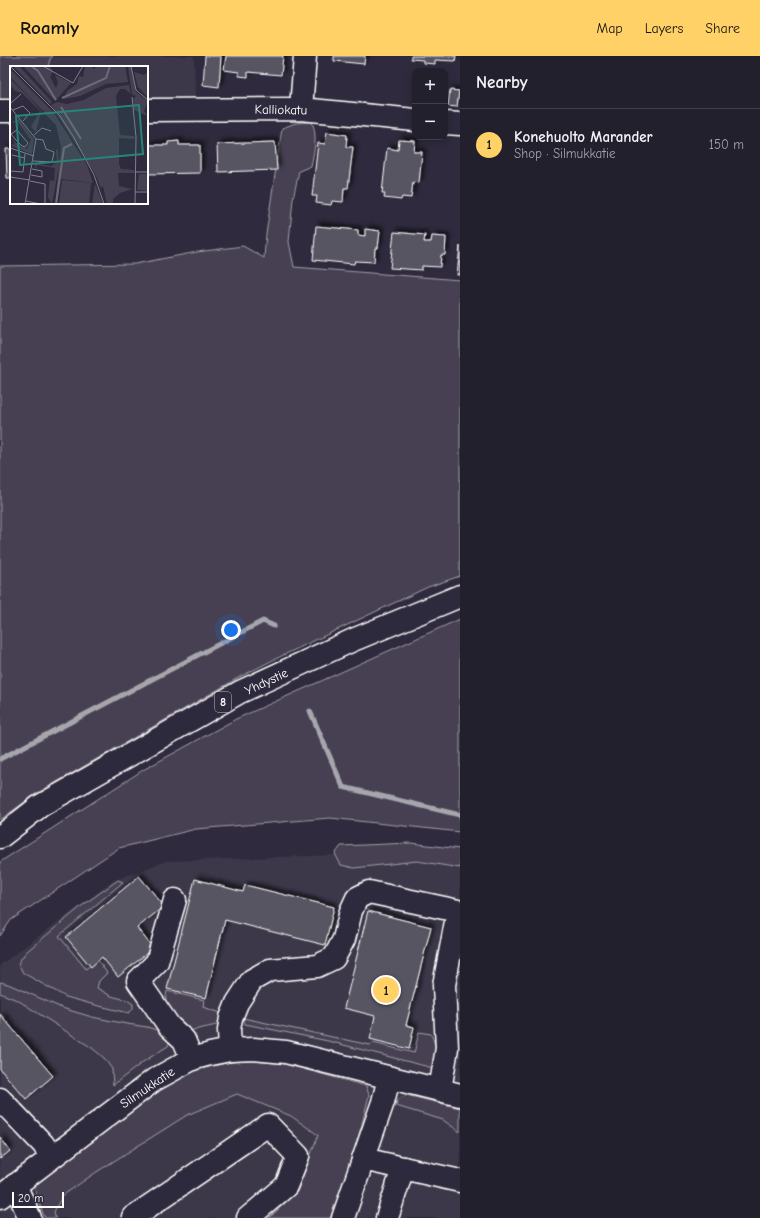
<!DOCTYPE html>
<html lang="en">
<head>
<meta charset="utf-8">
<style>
  :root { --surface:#23202e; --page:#2f2d3a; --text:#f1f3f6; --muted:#a3a3aa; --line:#403e4a; --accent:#ffd166 }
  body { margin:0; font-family:"Comic Neue",sans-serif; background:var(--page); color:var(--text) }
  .controls { position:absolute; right:12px; top:12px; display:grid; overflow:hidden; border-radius:8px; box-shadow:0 2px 10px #0003 }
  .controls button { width:36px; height:36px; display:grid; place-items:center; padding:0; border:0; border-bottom:1px solid var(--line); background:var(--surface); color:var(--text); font:20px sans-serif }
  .scale { position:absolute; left:12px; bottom:10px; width:52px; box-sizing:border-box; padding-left:4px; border:2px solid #fff; border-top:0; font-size:11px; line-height:14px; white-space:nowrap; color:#fff; -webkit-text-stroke:3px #2f2a3d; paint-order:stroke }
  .you { position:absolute; left:231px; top:574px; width:14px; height:14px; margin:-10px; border:3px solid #fff; border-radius:50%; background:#1a73e8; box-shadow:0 0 0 6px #1a73e833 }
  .badge { display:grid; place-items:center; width:26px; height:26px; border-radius:50%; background:var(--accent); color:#111; font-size:13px; font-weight:700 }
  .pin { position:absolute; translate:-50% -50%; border:2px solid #fff; box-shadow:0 1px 4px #0006 }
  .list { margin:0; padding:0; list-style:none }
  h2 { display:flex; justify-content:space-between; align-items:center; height:52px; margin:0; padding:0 16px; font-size:17px }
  h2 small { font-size:13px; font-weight:400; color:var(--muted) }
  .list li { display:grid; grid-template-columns:26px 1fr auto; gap:12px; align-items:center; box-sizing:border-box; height:72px; padding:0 16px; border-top:1px solid var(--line) }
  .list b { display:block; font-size:15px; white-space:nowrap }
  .list p { margin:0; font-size:13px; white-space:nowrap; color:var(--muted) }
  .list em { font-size:13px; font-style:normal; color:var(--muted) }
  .map { position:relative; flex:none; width:460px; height:1162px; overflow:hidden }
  header { display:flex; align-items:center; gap:24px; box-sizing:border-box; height:56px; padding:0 20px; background:var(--accent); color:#111 }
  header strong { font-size:19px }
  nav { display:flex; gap:22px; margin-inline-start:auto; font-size:14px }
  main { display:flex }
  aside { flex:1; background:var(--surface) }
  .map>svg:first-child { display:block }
</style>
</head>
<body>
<header>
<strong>Roamly</strong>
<nav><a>Map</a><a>Layers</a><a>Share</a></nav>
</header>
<main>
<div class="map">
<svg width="460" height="1162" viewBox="0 0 460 1162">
  <defs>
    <filter id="shadow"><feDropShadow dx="3.5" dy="-3.5" stdDeviation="2" flood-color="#0009"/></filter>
  </defs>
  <rect width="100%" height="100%" fill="#2f2a3d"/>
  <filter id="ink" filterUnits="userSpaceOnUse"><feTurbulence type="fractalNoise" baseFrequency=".025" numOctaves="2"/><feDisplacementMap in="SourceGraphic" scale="8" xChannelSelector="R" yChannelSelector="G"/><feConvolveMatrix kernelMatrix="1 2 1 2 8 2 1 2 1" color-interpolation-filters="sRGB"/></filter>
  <g filter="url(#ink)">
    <g fill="#3c3749">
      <polygon points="50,0 194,0 195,43 147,44 147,11 50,11"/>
      <polygon points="364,798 460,812 460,1162 0,1162 0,909 113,825 166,805"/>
    </g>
    <g fill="#464152" stroke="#a2a0a8">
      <polygon points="0,0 53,0 50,3 48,11 11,11 11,47 0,47"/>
      <path d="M312,66C318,80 314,96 311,110L299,115L293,143L289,186L294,211L460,224V520L428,531L273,604L238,622L34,739L0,764V210L135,208L197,196L243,190L264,202L266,178L282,72L296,67Z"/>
      <polygon points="460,563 460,776 330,762 196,773 119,792 11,864 0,880 0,806 3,804 143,714 236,663"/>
      <polygon points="411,787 460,793 460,812 417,805 354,812 341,809 335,798 341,790"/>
      <polygon points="118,824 123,826 59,880 86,913 97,903 107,917 99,925 97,932 111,940 127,944 133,948 133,953 129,957 95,949 66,941 23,917 18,907 26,896 83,849"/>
      <polygon points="0,926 8,928 62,952 92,961 127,968 147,971 160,975 170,985 168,990 143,1006 113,1029 112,1013 104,1002 92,992 19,945 0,937"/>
      <path d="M167,935L204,944L203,951L221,957L217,969C211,970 196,974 192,974C184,973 169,957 167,951C165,945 166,940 167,935Z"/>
      <path d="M243,962L370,989L373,987L414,997L419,976L431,978C437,991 436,999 433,1012L328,985L245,968Z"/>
      <polygon points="253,1005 285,1008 366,1030 369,1039 362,1068 342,1138 330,1162 269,1162 297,1136 318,1079 291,1060 237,1038 187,1059 95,1117 62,1140 54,1156 56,1162 45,1162 38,1145 35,1132 40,1123 159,1032 196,1014 231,1006"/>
      <polygon points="406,1039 460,1052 460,1076 443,1064 396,1050 397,1044"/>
    </g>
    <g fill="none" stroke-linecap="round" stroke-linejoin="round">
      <g stroke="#a7a6ad" stroke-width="5">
        <polyline points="310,655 343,731 460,759"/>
        <polyline points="0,703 263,565 274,570"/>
      </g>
    </g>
    <g fill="#595564" stroke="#fff" filter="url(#shadow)">
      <polygon points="205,0 221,0 219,31 203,29"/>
      <polygon points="226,0 283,0 281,19 248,16 248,21 239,20 239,16 224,14"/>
      <polygon points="334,0 365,0 364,8 334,5"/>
      <polygon points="411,0 456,0 455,5 435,4 435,8 423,7 423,4 411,3"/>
      <polygon points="450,34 459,35 457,51 448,50"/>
      <polygon points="327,76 347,79 346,91 353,91 348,132 344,132 343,146 332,145 331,149 316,147 317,140 312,140 318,87 325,88"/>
      <polygon points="399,84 415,85 414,96 422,96 419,127 413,126 411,142 402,141 401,144 384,142 385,137 382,137 387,92 398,94"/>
      <polygon points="179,85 179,89 200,89 200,117 147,118 147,89 168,89 168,86"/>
      <polygon points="275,86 277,114 218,116 217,88"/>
      <polygon points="6,93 11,93 11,122 7,122"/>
      <polygon points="316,170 358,174 358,179 365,180 365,173 380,175 378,192 375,192 374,206 355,205 354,208 313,204"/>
      <polygon points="394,176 425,179 424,186 431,186 432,180 446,181 445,199 441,199 440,211 422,210 422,214 390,212"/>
      <polygon points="460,190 460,219 457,219"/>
      <polygon points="139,820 164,850 137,872 153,892 118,921 102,901 91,911 66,881"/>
      <polygon points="195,823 243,836 245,829 334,851 325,889 225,864 206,942 167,933"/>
      <polygon points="368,855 431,871 406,969 414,971 409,993 370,983 375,960 344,952"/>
      <polygon points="0,958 53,1020 26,1043 0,1013"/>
      <polygon points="0,1081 10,1095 0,1103"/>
    </g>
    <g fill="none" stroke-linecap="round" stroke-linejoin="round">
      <g stroke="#fff" stroke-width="25">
        <g id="minor">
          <polyline points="301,53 305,0"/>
          <polyline points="147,54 301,53 415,64"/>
          <polyline points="0,55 11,55"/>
          <polyline points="445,67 460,68"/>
          <polyline points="175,844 157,906 138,925 169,970 184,984 192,1003"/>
          <polyline points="230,994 229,974 231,962 237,947 252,924 270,914 317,910 334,902 344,883 351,855 357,842 369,836 458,855 444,929 447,992 440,1034"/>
          <polyline points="0,1043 43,1088 52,1101"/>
          <polyline points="363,1103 460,1125"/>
          <polyline points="15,1129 30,1162"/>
          <polyline points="0,1141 154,1024 192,1003 210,998 230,994 253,993 286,996 460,1039"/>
          <polyline points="134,1162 133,1161 268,1069 298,1100 286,1130 248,1162"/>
          <polyline points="343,1162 383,1046 389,1022"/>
          <polyline points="387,1162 403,1112"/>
        </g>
      </g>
      <g stroke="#fff" stroke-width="25">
        <polyline id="highway" points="0,781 40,750 240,636 353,584 460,540"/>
      </g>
      <use href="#minor" stroke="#2f2a3d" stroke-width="22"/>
      <use href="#highway" stroke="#2f2a3d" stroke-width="22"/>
    </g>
  </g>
  <g text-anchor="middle" stroke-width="3" stroke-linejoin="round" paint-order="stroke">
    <rect fill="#2f2a3d" stroke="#c1bfc5" stroke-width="1" x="215" y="636" width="16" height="20" rx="3"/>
    <g font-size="12" font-weight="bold" fill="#fff">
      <text x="223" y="650">8</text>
    </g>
    <g font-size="13" fill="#fff" stroke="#2f2a3d">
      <text transform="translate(281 53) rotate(1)" y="5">Kalliokatu</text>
      <text transform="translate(266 625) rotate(-25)" y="5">Yhdystie</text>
      <text transform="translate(147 1031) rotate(-34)" y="5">Silmukkatie</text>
    </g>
  </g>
  <g transform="translate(10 10)">
    <rect width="138" height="138" fill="#2f2a3d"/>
    <path d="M3,0H9L42,36L40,38ZM13,0H39L43,5L40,11L46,22L48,16L45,9L61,17L45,35ZM75,0H83V3L88,0H115L118,16L96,18L70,30L54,33L57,25L67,18L69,10L73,11ZM118,0H121L126,26L138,35L134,45L138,50L124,44L123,33L126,30L122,28ZM0,3L44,47L77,99L83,117L51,113L47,138H45L51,81L46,59L33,46L37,43L33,45L0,11ZM124,6L134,9L138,6V32L128,21ZM0,13L18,30L31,45L26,66L21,61L30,45L12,27L5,25L0,19ZM119,19L121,28L115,23H110L106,30L110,69L124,70L125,73L109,72V98L111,103L124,104L125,107H108L109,120L122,123L110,127L103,133V138H97L93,120L91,122L85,108L41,39L47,36L57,38L74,34L96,22ZM9,53L24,73L22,88L1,80L5,77L0,71L11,81L17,83L21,74L8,56L1,57ZM48,83L49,100L42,138L38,131L40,114L44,115L45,102L27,99L26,103L25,99V97L41,100L47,96L46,84ZM129,108H138L137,125L127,124ZM52,114L81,117L79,138H49ZM85,118L93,138H82Z" fill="#464152"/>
    <path fill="none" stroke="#6d6a77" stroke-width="2" d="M21,0L28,5L46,34M52,32L96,12L100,0M51,41L71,73M46,138L54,82L62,78"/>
    <path fill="none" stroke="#827f8b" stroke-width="1" d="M0,0L50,50L63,70L84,109L94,138M33,0L63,17L73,0M121,0L126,24L138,34M122,31L126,71L125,138M0,38L11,28M0,41L26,73L15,138M3,44L13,40L20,47L13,55M0,66L1,68L6,74L12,80L15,81L18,77L7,64L1,68L0,69M24,69L32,62L41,65M0,82L24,90M2,89L15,92M23,95L42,96L44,86L36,83L33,74L26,73M0,105L13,106L15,88M125,106H138M21,109L32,111V105L22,103M0,111L20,114M20,115L35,118V138M125,126H138M16,135L31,138"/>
    <path fill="#27847c" fill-opacity="0.15" stroke="#27847c" stroke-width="2" d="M129,39L133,88L10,99L6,50Z"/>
    <rect width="138" height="138" fill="none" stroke="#fff" stroke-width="2"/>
  </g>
</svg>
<div class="controls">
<button>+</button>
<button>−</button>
</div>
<div class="scale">20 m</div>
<div class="you"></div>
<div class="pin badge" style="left:386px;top:934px">1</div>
</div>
<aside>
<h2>Nearby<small></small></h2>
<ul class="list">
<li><span class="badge">1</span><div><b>Konehuolto Marander</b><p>Shop · Silmukkatie</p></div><em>150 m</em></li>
</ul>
</aside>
</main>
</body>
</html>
